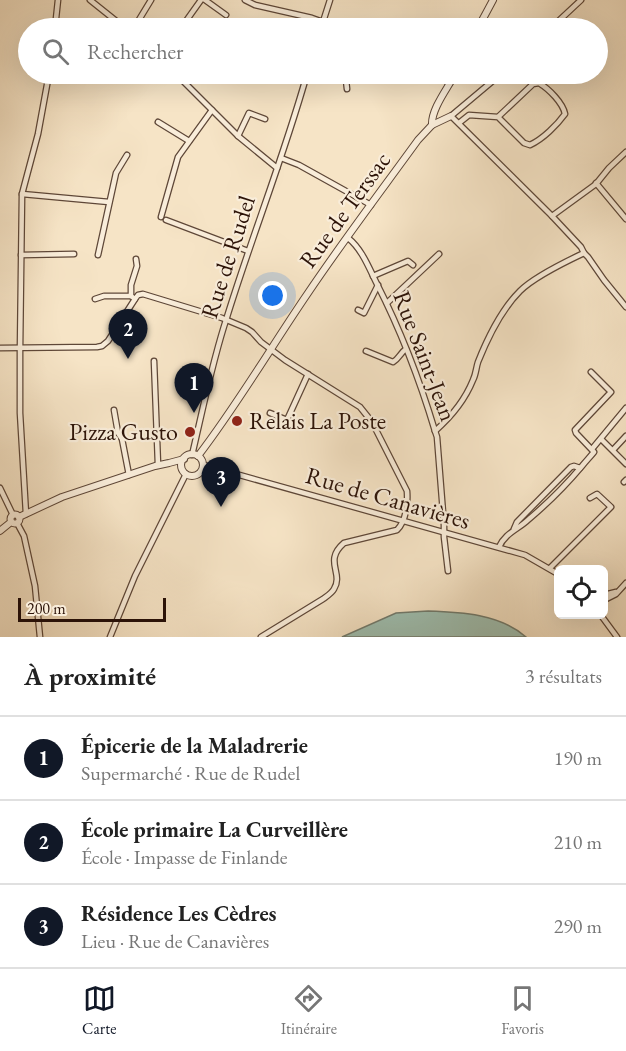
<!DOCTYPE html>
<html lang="fr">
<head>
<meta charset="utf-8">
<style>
  :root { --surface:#fff; --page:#f2f2f2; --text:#222; --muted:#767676; --line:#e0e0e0; --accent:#111827 }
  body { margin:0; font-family:"EB Garamond",serif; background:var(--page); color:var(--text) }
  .controls { position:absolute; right:18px; bottom:18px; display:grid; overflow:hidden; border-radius:9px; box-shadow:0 6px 24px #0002 }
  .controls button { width:54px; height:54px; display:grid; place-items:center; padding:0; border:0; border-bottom:2px solid var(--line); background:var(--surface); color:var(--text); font:30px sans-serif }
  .scale { position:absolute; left:18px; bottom:15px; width:148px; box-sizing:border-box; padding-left:6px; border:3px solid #2c1308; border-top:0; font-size:16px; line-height:21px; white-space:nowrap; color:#2c1308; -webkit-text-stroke:4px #f9edda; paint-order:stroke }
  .you { position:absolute; left:273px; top:296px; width:21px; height:21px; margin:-15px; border:4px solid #fff; border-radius:50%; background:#1a73e8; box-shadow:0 0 0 9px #1a73e833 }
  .badge { display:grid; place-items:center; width:39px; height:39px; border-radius:50%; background:var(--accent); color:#fff; font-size:20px; font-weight:700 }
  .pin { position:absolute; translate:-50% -50px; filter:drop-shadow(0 2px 3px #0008) }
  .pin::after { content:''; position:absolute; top:32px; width:21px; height:18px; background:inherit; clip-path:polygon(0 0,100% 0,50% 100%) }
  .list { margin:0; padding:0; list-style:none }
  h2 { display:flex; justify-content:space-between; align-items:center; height:78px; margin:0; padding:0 24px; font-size:26px }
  h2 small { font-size:20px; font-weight:400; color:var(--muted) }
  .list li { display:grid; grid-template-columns:39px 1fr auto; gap:18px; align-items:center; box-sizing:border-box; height:84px; padding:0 24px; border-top:2px solid var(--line) }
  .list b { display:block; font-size:22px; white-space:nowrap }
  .list p { margin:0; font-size:20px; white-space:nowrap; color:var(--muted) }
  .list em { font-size:20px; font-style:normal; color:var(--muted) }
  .icon { flex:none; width:33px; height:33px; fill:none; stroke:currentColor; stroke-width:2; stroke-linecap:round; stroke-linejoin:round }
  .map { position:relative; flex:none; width:626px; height:637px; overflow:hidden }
  .search { position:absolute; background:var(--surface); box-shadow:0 6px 24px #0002; left:18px; right:18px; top:18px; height:66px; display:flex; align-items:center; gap:15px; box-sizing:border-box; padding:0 21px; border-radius:33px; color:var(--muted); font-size:22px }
  .sheet { height:330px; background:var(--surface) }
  nav { display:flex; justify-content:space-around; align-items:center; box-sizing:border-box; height:84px; border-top:2px solid var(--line); background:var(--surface); font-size:16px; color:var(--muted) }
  nav a { display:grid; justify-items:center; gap:3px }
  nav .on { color:var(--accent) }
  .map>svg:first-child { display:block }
</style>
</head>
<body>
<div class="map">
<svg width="626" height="637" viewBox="0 0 626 637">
  <rect width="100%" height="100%" fill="#f6e4c6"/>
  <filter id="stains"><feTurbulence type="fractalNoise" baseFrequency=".00333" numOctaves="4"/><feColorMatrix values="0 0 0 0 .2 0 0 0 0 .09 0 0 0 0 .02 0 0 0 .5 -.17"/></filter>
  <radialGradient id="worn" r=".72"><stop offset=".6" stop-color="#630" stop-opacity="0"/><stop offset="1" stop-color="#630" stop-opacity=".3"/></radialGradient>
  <path fill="#9dbfb1" stroke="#707a6d" stroke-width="1.5" d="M428,611C461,612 500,614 526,637H342L396,613Z"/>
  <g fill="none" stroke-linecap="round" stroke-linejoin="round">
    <g stroke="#5e4738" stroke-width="7">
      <g id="minor">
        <polyline points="90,0 125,28"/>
        <polyline points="205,0 226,15"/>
        <polyline points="245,0 255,5 312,18 326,23 337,25 343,28"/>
        <polyline points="55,28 58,0"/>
        <polyline points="134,28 151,0"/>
        <polyline points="181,28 201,0"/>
        <polyline points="321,28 330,0"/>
        <polyline points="551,28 581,0"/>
        <polyline points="176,74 238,136 277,168"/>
        <polyline points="293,74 305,80"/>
        <polyline points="334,74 346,80 347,89"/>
        <polyline points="431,74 450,83"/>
        <polyline points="158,122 189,141"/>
        <path d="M459,123L469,115L498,117L524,143L530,145C543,139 557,125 565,114C563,103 549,89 539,83L533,84L498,117"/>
        <polyline points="238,136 249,113 265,119"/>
        <polyline points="281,158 299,165 371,205"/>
        <polyline points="596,183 626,219"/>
        <polyline points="22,194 109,202"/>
        <polyline points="552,216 596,184 609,168 626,152"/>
        <polyline points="161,217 178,157 212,110"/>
        <polyline points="166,220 248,251"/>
        <path d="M348,238C362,249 369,268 377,284C401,331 420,381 435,431L437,437L444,525V537L448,571"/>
        <polyline points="584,253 588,257 604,280 626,307"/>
        <polyline points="21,255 74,254"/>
        <polyline points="98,255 116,173 127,155"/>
        <polyline points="373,276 408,261 413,265"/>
        <polyline points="95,299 104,296 131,296"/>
        <polyline points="135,299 131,296 131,285 137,266 136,259"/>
        <polyline points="387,303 439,254"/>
        <polyline points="358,310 364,313 378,285"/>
        <path d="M0,348L97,347L102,346L108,341L135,299L138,295L143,294L222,318L246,328L252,332L261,342L285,360L360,407L372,422L407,491C408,504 406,521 397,530L344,543C323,561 344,573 334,589C332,593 327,596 323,599L261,637"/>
        <path d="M366,351L393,362C399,359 400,353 406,349"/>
        <polyline points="154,361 158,465"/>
        <polyline points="114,410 118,433 122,439 129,475"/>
        <polyline points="270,413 287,420 308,374"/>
        <path d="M435,431C451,417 465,400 473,380C476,374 476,368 478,362C488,337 501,310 520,291C533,278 567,261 584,253L581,247L552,216L451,116L501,74"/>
        <polyline points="601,439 626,464"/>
        <polyline points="592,449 626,408"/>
        <polyline points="613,450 626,436"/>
        <path d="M192,455C203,409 212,362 227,317C252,236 284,156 307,74"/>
        <polyline points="204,465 525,555 558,574"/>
        <polyline points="624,482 626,480"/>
        <polyline points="0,488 13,515"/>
        <polyline points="26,514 20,413 20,351 22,194 38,134 49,74"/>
        <polyline points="17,523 24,536 35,586 40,637"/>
        <polyline points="514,529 517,522 571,467 574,466 580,468"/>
        <path d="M499,547C505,533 519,529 529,519C548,503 566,485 582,466C586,461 590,457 594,452L576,433L575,430L611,392L591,372"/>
        <polyline points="550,568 611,507 597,494 590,498"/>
        <polyline points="604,595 616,592"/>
        <polyline points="604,600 616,594 626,583"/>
        <polyline points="600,614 617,637"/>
        <polyline points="110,637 135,576 186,474"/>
      </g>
    </g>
    <g stroke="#5e4738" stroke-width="8">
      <g id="tertiary">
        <polyline points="478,28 493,0"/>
        <polyline points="432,125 451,116"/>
        <circle cx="192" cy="465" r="11"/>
        <path d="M198,456C238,404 271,347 308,293C343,241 381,191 418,140L432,125C431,109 448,88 455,74"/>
        <circle cx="15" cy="519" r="4.5"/>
        <polyline points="19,517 62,497 155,466 169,463 184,459"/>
        <polyline points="0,531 11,522"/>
      </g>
    </g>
    <use href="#minor" stroke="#f9edda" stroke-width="4.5"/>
    <use href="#tertiary" stroke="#f9edda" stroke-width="6"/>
  </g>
  <g fill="#8f2418" stroke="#f9edda" stroke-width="2">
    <circle cx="237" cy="421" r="6"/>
    <circle cx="190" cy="432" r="6"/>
  </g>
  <g text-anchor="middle" stroke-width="4.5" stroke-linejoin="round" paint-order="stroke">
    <g font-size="24" fill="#2c1308" stroke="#f9edda">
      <text transform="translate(345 210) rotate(-54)" y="8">Rue de Terssac</text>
      <text transform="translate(228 257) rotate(-72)" y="8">Rue de Rudel</text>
      <text transform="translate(425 356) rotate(69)" y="8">Rue Saint-Jean</text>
      <text transform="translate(388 498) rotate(16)" y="8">Rue de Canavières</text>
    </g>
    <g font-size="24" fill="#2c1308" stroke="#f9edda" text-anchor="start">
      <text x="249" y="429">Relais La Poste</text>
      <text x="178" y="440" text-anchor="end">Pizza Gusto</text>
    </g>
  </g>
  <rect width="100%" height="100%" filter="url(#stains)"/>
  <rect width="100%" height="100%" fill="url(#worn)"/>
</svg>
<div class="controls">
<button><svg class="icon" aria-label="locate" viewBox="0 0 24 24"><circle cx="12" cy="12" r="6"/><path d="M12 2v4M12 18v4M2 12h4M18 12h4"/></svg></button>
</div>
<div class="scale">200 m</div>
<div class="you"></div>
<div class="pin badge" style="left:194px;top:413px">1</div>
<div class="pin badge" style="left:128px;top:359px">2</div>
<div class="pin badge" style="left:221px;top:507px">3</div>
<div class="search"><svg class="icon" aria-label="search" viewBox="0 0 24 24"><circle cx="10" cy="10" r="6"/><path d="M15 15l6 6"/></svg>Rechercher</div>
</div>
<section class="sheet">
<h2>À proximité<small>3 résultats</small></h2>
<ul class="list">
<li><span class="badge">1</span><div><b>Épicerie de la Maladrerie</b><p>Supermarché · Rue de Rudel</p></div><em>190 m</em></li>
<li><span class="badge">2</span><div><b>École primaire La Curveillère</b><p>École · Impasse de Finlande</p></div><em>210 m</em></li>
<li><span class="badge">3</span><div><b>Résidence Les Cèdres</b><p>Lieu · Rue de Canavières</p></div><em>290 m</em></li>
</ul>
</section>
<nav>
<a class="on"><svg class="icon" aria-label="map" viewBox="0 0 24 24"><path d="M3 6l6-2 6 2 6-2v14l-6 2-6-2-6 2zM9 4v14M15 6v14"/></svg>Carte</a>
<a><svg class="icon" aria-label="directions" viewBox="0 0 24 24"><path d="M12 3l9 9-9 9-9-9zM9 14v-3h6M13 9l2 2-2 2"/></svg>Itinéraire</a>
<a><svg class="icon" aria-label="saved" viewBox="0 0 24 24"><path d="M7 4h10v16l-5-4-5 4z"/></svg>Favoris</a>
</nav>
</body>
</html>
